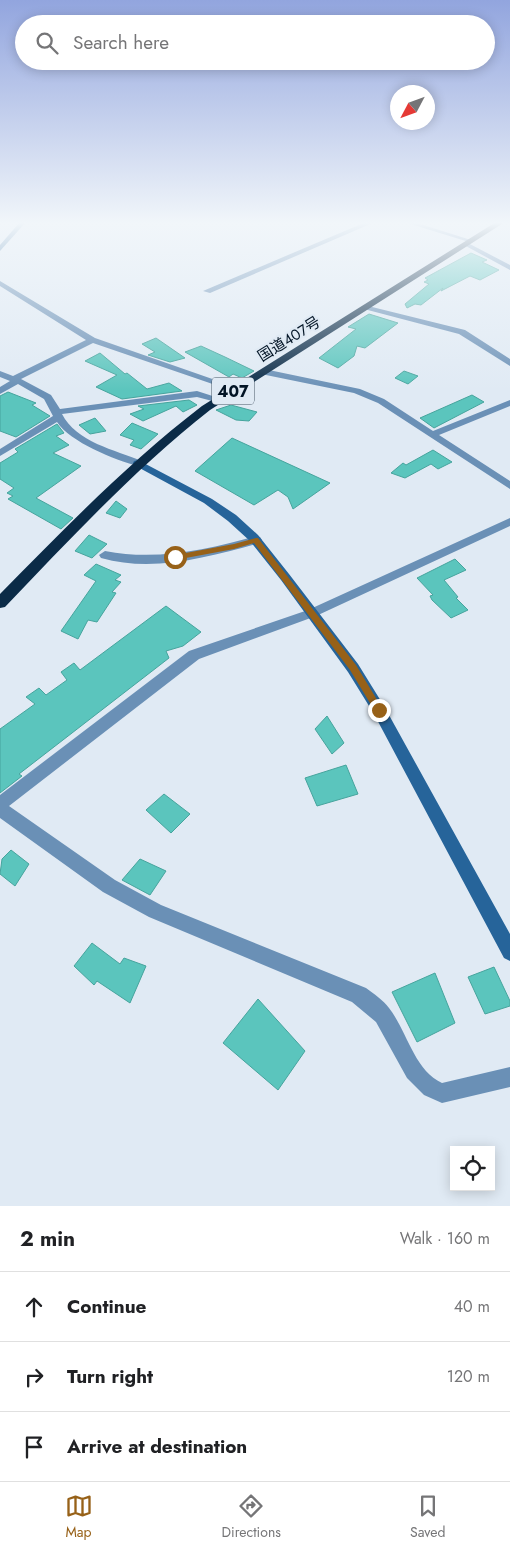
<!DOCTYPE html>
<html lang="en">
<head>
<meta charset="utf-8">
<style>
  :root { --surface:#fff; --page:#f2f2f2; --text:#202124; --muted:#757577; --line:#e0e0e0; --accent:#976118 }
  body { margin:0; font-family:Jost,"Noto Sans JP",sans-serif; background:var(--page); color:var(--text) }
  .controls { position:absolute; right:15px; bottom:15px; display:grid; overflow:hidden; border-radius:0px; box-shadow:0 2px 12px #0003 }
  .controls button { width:45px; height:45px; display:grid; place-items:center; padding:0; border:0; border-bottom:1px solid var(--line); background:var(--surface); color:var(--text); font:25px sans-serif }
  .compass { position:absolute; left:390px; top:85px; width:45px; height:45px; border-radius:50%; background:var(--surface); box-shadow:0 2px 12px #0003; rotate:229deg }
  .stop { position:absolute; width:15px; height:15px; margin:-11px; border:4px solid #976118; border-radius:50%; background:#fff }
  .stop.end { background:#976118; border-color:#fff; box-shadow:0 1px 5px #0008 }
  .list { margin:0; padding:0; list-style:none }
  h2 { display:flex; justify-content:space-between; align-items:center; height:65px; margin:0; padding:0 20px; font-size:21px }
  h2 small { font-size:16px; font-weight:400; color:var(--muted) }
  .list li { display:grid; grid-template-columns:32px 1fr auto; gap:15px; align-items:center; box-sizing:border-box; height:70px; padding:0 20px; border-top:1px solid var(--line) }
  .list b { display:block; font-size:19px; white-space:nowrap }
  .list em { font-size:16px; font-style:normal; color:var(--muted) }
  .icon { flex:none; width:28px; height:28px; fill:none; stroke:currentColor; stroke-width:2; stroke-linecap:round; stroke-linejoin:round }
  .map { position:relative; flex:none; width:510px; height:1206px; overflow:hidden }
  .search { position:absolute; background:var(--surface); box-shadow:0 2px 12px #0003; left:15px; right:15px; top:15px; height:55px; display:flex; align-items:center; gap:12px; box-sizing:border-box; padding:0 18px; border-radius:28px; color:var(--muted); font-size:19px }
  .sheet { height:275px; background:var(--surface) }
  nav { display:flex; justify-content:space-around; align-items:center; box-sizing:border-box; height:70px; border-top:1px solid var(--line); background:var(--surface); font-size:14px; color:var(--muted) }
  nav a { display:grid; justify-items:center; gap:2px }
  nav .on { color:var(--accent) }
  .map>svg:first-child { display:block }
</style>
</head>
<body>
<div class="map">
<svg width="510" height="1206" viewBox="0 0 510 1206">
  <rect width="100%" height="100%" fill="#e0eaf4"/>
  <g fill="#5bc5bd" stroke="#46a49d">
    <polygon points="471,253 487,260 482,262 499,270 480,280 470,276 441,291 443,288 421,305 415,304 407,308 405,304 429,284 424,282 428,280 425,278"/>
    <polygon points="369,314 398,323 365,348 357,346 354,356 338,368 319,358 356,329 348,327"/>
    <polygon points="156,338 185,358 170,362 148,355 155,352 142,344"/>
    <polygon points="201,346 225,357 254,371 242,378 233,374 229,377 185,352"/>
    <polygon points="100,353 125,374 127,373 147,389 169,383 182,391 122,399 96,387 117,375 85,361"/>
    <polygon points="404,371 418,376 408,384 395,378"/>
    <polygon points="8,392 36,403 32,405 50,416 16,437 0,431 0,396"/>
    <polygon points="472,395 484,402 434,428 420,418"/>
    <polygon points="189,400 197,405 183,412 176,406 143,421 130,414 144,409 138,406"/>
    <polygon points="231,405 257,412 249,421 236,420 216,410"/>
    <polygon points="95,418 106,431 90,434 79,425"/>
    <polygon points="132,423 158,434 141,449 130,445 134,440 120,435"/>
    <polygon points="57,424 64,433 56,436 69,445 53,453 81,466 36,498 73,518 61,529 8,499 13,496 7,493 14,488 0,479 0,463 18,452 15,449"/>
    <polygon points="232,438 330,483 293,509 288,497 278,490 254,505 195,471"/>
    <polygon points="433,450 452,462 438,469 431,464 405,478 391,473 403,463 406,465"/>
    <polygon points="116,501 127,509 120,518 106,513"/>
    <polygon points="89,535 107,544 92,558 75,551"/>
    <polygon points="455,559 466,570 444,580 458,597 456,598 468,610 451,618 432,600 430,596 433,595 417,578"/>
    <polygon points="96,564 121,575 115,580 121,582 112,592 116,593 97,622 88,620 78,639 61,631 96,581 84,575"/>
    <polygon points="166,606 201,632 183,646 166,651 169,658 19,774 22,776 0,793 0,729 35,704 26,697 39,688 46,695 67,680 61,672 74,663 80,670"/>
    <polygon points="327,716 344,743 332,754 315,729"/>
    <polygon points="346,765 358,794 317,806 305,778"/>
    <polygon points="164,794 190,814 171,833 146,810"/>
    <polygon points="11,850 29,864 15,886 0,874 2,859"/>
    <polygon points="140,859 166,871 150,895 122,880"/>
    <polygon points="92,943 120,964 124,958 146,966 130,1003 97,981 94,985 74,966"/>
    <polygon points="494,967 510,1001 510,1006 485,1014 468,977"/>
    <polygon points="435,973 455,1023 417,1042 392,992"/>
    <polygon points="258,999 305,1051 278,1090 223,1043"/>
  </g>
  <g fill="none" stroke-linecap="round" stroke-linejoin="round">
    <g fill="#6a90b6" fill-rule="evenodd">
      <polygon points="366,222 375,222 210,293 203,291"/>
      <polygon points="404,222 414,222 474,241 469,242"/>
      <polygon points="466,242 510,265 510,270 464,245 464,243"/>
      <path d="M0,281L95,338L241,389L239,391H233L93,343L21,379L51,395L60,409L197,391L225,400L220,403L197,397L62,414C76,442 115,450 142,461L143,463L142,465L138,466C115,460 70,442 57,422L0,456V449L53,416L44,399L18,384L0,394V387L10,381L0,377V371L13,376L86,340L0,286Z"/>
      <polygon points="364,305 465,330 510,359 510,366 459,334 364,309"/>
      <polygon points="264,369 360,389 384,399 433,431 510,400 510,406 439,435 510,481 510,489 378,403 354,393 261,374 260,372"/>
      <path d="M510,518V526L316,616L199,659L9,806L115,880L161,905L366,988C374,994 383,1000 389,1008C407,1031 414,1070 442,1083L510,1067V1087L442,1103L424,1095L407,1078L376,1022L352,1002L149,917L103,892L0,818V795L189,651L308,610Z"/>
      <path d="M256,536L260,537L262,540L260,543C209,557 153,573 101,558L99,555L105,551C156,561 207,550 256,536Z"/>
    </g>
    <g fill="#26649a" fill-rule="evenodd">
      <polygon points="20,222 26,222 0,251 0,245"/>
      <polygon points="138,460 212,499 236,515 258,535 289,574 358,664 384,706 510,934 510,961 504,958 374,714 348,672 281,580 250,541 228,521 204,503 134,465 133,463 134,461"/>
    </g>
    <path fill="#0b2b47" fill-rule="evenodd" d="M496,222H505L210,410C135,469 71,538 5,607L0,608V594C65,528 129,462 202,406Z"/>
  </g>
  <linearGradient id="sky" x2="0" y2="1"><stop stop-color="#92a5de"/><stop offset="0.57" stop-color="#f1f6fa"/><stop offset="1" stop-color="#f1f6fa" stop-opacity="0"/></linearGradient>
  <rect width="510" height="391" fill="url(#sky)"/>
  <polygon fill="#976118" points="256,538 258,538 356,665 382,708 382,713 376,713 350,670 254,543 234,549 175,560 171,557 175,555 234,544"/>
  <g text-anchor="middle" stroke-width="4.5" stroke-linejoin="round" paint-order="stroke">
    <g font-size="15" fill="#021425" stroke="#e0eaf4">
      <text transform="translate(289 339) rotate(-32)" y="5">国道407号</text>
    </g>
    <rect fill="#e0eaf4" stroke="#455463" stroke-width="1" x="212" y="377.5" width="42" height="27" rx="4"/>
    <g font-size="16" font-weight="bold" fill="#021425">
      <text x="233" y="397">407</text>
    </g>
  </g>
</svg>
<div class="controls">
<button><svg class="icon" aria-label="locate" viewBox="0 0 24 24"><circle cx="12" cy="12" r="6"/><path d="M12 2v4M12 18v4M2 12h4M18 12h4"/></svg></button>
</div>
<svg class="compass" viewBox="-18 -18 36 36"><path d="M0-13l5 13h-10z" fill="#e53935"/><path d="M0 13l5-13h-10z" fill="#757577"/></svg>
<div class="stop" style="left:175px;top:557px"></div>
<div class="stop end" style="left:379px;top:710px"></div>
<div class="search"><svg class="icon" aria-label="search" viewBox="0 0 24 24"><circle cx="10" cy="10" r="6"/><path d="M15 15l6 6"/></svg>Search here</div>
</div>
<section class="sheet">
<h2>2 min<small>Walk · 160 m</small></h2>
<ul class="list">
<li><svg class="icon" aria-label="ahead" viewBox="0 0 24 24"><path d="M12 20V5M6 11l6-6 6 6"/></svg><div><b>Continue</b></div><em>40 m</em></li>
<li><svg class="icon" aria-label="right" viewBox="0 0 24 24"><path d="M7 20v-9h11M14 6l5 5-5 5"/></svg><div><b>Turn right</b></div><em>120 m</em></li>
<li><svg class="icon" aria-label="arrive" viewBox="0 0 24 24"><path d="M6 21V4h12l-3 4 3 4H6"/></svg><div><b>Arrive at destination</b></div></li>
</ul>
</section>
<nav>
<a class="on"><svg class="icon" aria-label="map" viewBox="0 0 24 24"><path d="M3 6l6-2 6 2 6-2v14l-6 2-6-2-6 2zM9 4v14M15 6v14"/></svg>Map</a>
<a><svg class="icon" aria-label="directions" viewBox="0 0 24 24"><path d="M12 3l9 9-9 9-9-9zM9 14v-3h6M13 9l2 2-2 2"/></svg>Directions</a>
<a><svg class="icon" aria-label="saved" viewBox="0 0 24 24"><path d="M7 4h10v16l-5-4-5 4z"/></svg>Saved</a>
</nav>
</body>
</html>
